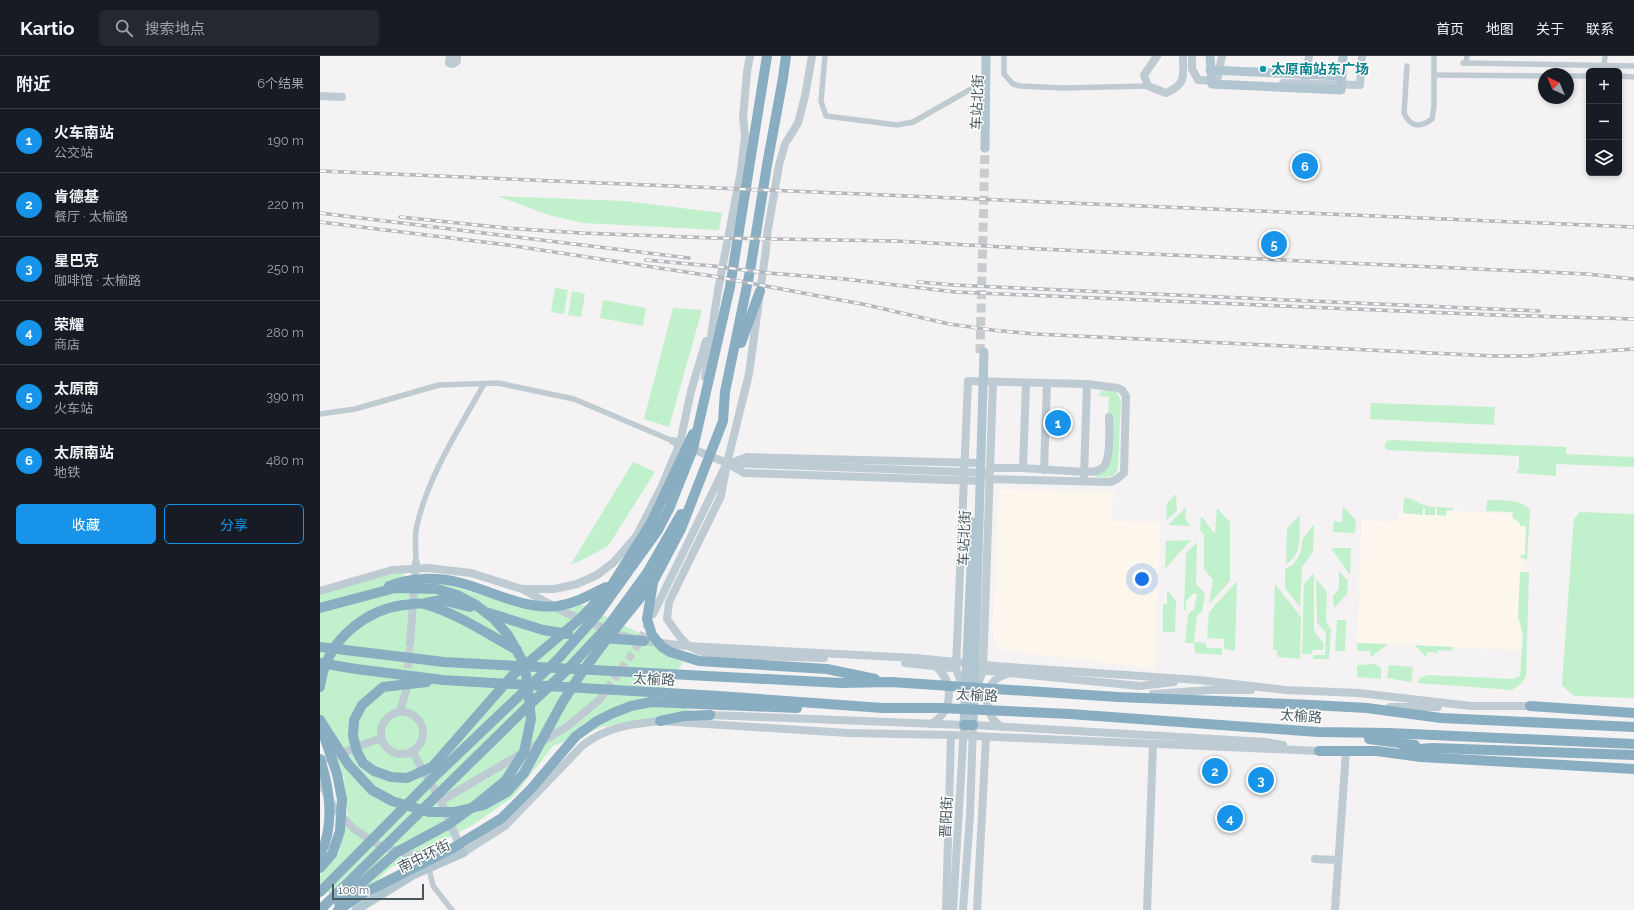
<!DOCTYPE html>
<html lang="zh">
<head>
<meta charset="utf-8">
<style>
  :root { --surface:#171b24; --page:#242831; --text:#f1f3f6; --muted:#9ea1a6; --line:#363941; --accent:#1794e9 }
  body { margin:0; font-family:Raleway,"Noto Sans SC",sans-serif; background:var(--page); color:var(--text) }
  .controls { position:absolute; right:12px; top:12px; display:grid; overflow:hidden; border-radius:6px; box-shadow:0 2px 6px #0003 }
  .controls button { width:36px; height:36px; display:grid; place-items:center; padding:0; border:0; border-bottom:1px solid var(--line); background:var(--surface); color:var(--text); font:20px sans-serif }
  .compass { position:absolute; left:1218px; top:12px; width:36px; height:36px; border-radius:50%; background:var(--surface); box-shadow:0 2px 6px #0003; rotate:316deg }
  .scale { position:absolute; left:12px; bottom:10px; width:92px; box-sizing:border-box; padding-left:4px; border:2px solid #495960; border-top:0; font-size:11px; line-height:14px; white-space:nowrap; color:#495960; -webkit-text-stroke:3px #fff; paint-order:stroke }
  .you { position:absolute; left:822px; top:523px; width:14px; height:14px; margin:-10px; border:3px solid #fff; border-radius:50%; background:#1a73e8; box-shadow:0 0 0 6px #1a73e833 }
  .badge { display:grid; place-items:center; width:26px; height:26px; border-radius:50%; background:var(--accent); color:#fff; font-size:13px; font-weight:700 }
  .pin { position:absolute; translate:-50% -50%; border:2px solid #fff; box-shadow:0 1px 4px #0006 }
  .list { margin:0; padding:0; list-style:none }
  h2 { display:flex; justify-content:space-between; align-items:center; height:52px; margin:0; padding:0 16px; font-size:17px }
  h2 small { font-size:13px; font-weight:400; color:var(--muted) }
  .list li { display:grid; grid-template-columns:26px 1fr auto; gap:12px; align-items:center; box-sizing:border-box; height:64px; padding:0 16px; border-top:1px solid var(--line) }
  .list b { display:block; font-size:15px; white-space:nowrap }
  .list p { margin:0; font-size:13px; white-space:nowrap; color:var(--muted) }
  .list em { font-size:13px; font-style:normal; color:var(--muted) }
  .actions { display:flex; gap:8px; padding:12px 16px }
  .actions a { flex:1; padding:9px 0; border:1px solid var(--accent); border-radius:6px; text-align:center; font-size:14px; color:var(--accent) }
  .actions .main { background:var(--accent); color:#fff }
  .icon { flex:none; width:22px; height:22px; fill:none; stroke:currentColor; stroke-width:2; stroke-linecap:round; stroke-linejoin:round }
  .map { position:relative; flex:none; width:1314px; height:854px; overflow:hidden }
  header { display:flex; align-items:center; gap:24px; box-sizing:border-box; height:56px; padding:0 20px; background:var(--surface); border-bottom:1px solid var(--line) }
  header strong { font-size:19px }
  nav { display:flex; gap:22px; margin-inline-start:auto; font-size:14px }
  .search { width:280px; height:36px; background:var(--page); display:flex; align-items:center; gap:10px; box-sizing:border-box; padding:0 14px; border-radius:6px; color:var(--muted); font-size:15px }
  main { display:flex }
  aside { flex:1; background:var(--surface) }
  .map>svg:first-child { display:block }
</style>
</head>
<body>
<header>
<strong>Kartio</strong>
<div class="search"><svg class="icon" aria-label="search" viewBox="0 0 24 24"><circle cx="10" cy="10" r="6"/><path d="M15 15l6 6"/></svg>搜索地点</div>
<nav><a>首页</a><a>地图</a><a>关于</a><a>联系</a></nav>
</header>
<main>
<aside>
<h2>附近<small>6个结果</small></h2>
<ul class="list">
<li><span class="badge">1</span><div><b>火车南站</b><p>公交站</p></div><em>190 m</em></li>
<li><span class="badge">2</span><div><b>肯德基</b><p>餐厅 · 太榆路</p></div><em>220 m</em></li>
<li><span class="badge">3</span><div><b>星巴克</b><p>咖啡馆 · 太榆路</p></div><em>250 m</em></li>
<li><span class="badge">4</span><div><b>荣耀</b><p>商店</p></div><em>280 m</em></li>
<li><span class="badge">5</span><div><b>太原南</b><p>火车站</p></div><em>390 m</em></li>
<li><span class="badge">6</span><div><b>太原南站</b><p>地铁</p></div><em>480 m</em></li>
</ul>
<div class="actions"><a class="main">收藏</a><a>分享</a></div>
</aside>
<div class="map">
<svg width="1314" height="854" viewBox="0 0 1314 854">
  <rect width="100%" height="100%" fill="#f4f2f2"/>
  <g fill="#fdf6ed">
    <polygon points="679,433 793,436 791,465 840,466 835,613 688,595 677,592 674,586 673,569"/>
    <polygon points="1079,453 1192,458 1206,472 1200,594 1037,587 1042,464 1078,466"/>
  </g>
  <g fill="#c1f1cc">
    <polygon points="177,140 305,145 402,157 399,174 263,167 229,159"/>
    <polygon points="235,232 248,234 244,258 231,256"/>
    <polygon points="252,235 265,238 261,261 248,259"/>
    <polygon points="283,244 326,252 323,270 280,262"/>
    <polygon points="353,252 382,254 349,371 324,363"/>
    <path d="M787,334L796,336L801,344L798,411C797,423 785,421 775,421V418C784,413 789,411 791,401L788,359L789,341L778,340L782,335Z"/>
    <polygon points="1051,347 1175,351 1174,369 1050,363"/>
    <polygon points="1071,384 1246,391 1246,398 1314,401 1314,411 1236,408 1236,420 1197,417 1197,414 1199,413 1199,400 1068,394 1065,392 1065,388 1067,385"/>
    <polygon points="313,406 335,416 288,490 258,506 251,508"/>
    <polygon points="856,438 857,455 846,464 847,447"/>
    <path d="M1084,442C1094,442 1094,445 1101,448C1110,452 1123,451 1133,452V454H1127L1126,460L1117,459V453L1115,452V459H1105V452H1103V459L1083,457Z"/>
    <path d="M1167,444C1181,445 1201,442 1210,454L1207,504L1200,501L1201,499H1205L1206,470H1200V467L1192,461L1193,456L1166,455Z"/>
    <polygon points="1023,450 1036,464 1035,477 1013,476 1014,465 1022,466"/>
    <polygon points="866,451 865,463 871,470 848,469"/>
    <polygon points="897,452 910,466 910,525 889,548 893,524 884,513 884,479 880,474 881,460 895,478"/>
    <polygon points="1260,456 1314,458 1314,642 1254,640 1249,636 1242,629 1253,474 1254,463"/>
    <path d="M980,459C979,476 983,500 966,508L967,472Z"/>
    <polygon points="994,468 993,496 982,511 980,551 965,532 965,513 973,509 977,503 981,495 982,484"/>
    <polygon points="871,484 845,513 846,485"/>
    <polygon points="877,486 876,528 885,538 882,555 877,559 874,586 886,587 887,592 902,592 902,599 875,597 874,587 865,587 868,559 874,553 877,538 874,537 866,545 866,554 864,554 866,497"/>
    <polygon points="1011,492 1031,492 1030,519"/>
    <polygon points="83,515 85,527 129,529 205,552 261,548 327,581 363,607 336,642 373,655 282,671 233,690 194,740 153,769 70,812 29,853 0,830 0,820 19,795 28,760 24,721 0,685 0,538"/>
    <polygon points="1019,515 1028,525 1027,538 1014,552 1013,540 1019,533"/>
    <polygon points="1200,516 1209,516 1206,620 1202,627 1192,634 1098,627 1099,622 1108,619 1193,623 1200,620 1203,578 1198,561"/>
    <polygon points="994,517 994,575 1004,588 1003,594 992,594 992,598 982,598 984,528"/>
    <polygon points="996,523 1007,536 1006,565 1011,574 1009,603 993,603 994,599 1005,599 1006,576 997,567"/>
    <polygon points="917,525 915,595 904,593 904,583 887,582 889,556"/>
    <polygon points="955,528 981,561 980,603 958,601 957,594 953,594"/>
    <polygon points="847,534 856,545 855,576 843,576 843,549 847,548"/>
    <polygon points="1017,564 1026,564 1025,595 1015,595"/>
    <polygon points="1037,587 1068,588 1051,601 1050,595 1037,595"/>
    <polygon points="1095,589 1133,591 1132,595 1118,594 1118,597 1107,596 1107,602"/>
    <polygon points="1055,608 1061,612 1061,623 1037,621 1037,609"/>
    <polygon points="1069,609 1093,611 1091,626 1067,622"/>
  </g>
  <g fill="none" stroke-linecap="round" stroke-linejoin="round">
    <g stroke="#c9ccce" stroke-width="8" stroke-dasharray="8 4" stroke-linecap="butt">
      <polyline points="446,193 447,179"/>
      <polyline points="87,624 90,588"/>
      <polyline points="280,643 318,589 330,564"/>
    </g>
    <polyline stroke="#c9ccce" stroke-width="9" stroke-dasharray="9 4.5" stroke-linecap="butt" points="660,297 665,92"/>
    <g stroke="#c0cbd1" stroke-width="5.5">
      <polyline points="505,0 501,45 506,60 577,69 593,66 651,33"/>
      <polyline points="684,0 684,18 693,28 700,30 743,32 828,30"/>
      <polyline points="1143,7 1314,10"/>
      <polyline points="1146,7 1147,0"/>
      <polyline points="1284,9 1285,0"/>
      <path d="M1087,10L1084,57C1090,71 1100,72 1112,63L1114,50V0"/>
      <polyline points="1114,19 1224,20"/>
      <polyline points="1248,20 1269,20"/>
      <polyline points="1299,20 1314,21"/>
      <polyline points="0,358 35,353 119,329 178,327 254,343 353,385"/>
      <path d="M96,506C96,495 94,481 97,469C109,418 139,373 164,328"/>
      <polyline points="109,812 113,830 132,854"/>
    </g>
    <g stroke="#becbd3" stroke-width="8">
      <polyline points="130,0 129,7 133,8 137,5 137,0"/>
      <path d="M837,0L824,19L828,30L846,37C867,28 863,20 863,0"/>
      <polyline points="872,0 872,13 878,24 897,25"/>
      <polyline points="898,21 902,0"/>
      <polyline points="985,25 989,0"/>
      <polyline points="963,27 1040,29 1042,0"/>
      <polyline points="0,40 22,41"/>
      <polyline points="447,179 459,109 465,88 478,67 485,40 492,0"/>
      <polyline points="385,321 398,234 421,115 425,80 423,61 427,16 430,0"/>
      <path d="M706,327L703,412L765,416C770,416 776,416 781,413C792,407 789,373 789,361"/>
      <polyline points="353,385 407,407 424,417 660,425"/>
      <polyline points="416,405 427,401 661,407"/>
      <path d="M407,407L401,440L349,546L347,563C363,585 365,593 393,599L504,602"/>
      <polyline points="409,407 667,417"/>
      <polyline points="670,412 703,412"/>
      <polyline points="724,414 727,327"/>
      <polyline points="764,421 767,328"/>
      <polyline points="203,533 234,533 257,528 277,519 294,506 317,479 341,432 360,387 371,335 386,285"/>
      <polyline points="0,535 72,514 108,512 151,517 202,533 246,557 303,580 324,585 367,590 596,602 675,610 879,624 966,634 1039,637 1151,650 1210,650"/>
      <polyline points="333,558 407,407 429,318 446,193"/>
      <polyline points="90,588 96,507"/>
      <polyline points="585,607 631,612"/>
      <polyline points="649,613 820,630 854,626"/>
      <polyline points="644,635 636,612 648,325 767,328 798,332 802,334 806,340 804,417 797,423 790,426 669,423"/>
      <polyline points="655,635 663,615 673,326"/>
      <polyline points="833,638 889,634 931,634"/>
      <polyline points="1070,651 1118,651"/>
      <polyline points="80,656 86,635"/>
      <circle cx="82" cy="677" r="21"/>
      <polyline points="390,659 644,669 633,854"/>
      <path d="M611,668C634,654 634,627 616,610"/>
      <path d="M682,671C665,662 661,633 678,622C681,620 685,619 687,618"/>
      <polyline points="92,695 121,745 141,793"/>
      <polyline points="6,703 61,682"/>
      <polyline points="0,726 15,753 34,773 60,790 92,799 119,798"/>
      <polyline points="121,745 248,670 280,643"/>
      <path d="M137,797H143L185,770L263,689C287,671 311,668 340,665L528,677L631,679L999,695"/>
      <polyline points="995,803 1018,804"/>
      <polyline points="626,854 631,679"/>
      <polyline points="643,854 650,760 653,669 946,686 963,689"/>
      <polyline points="657,854 666,681"/>
      <polyline points="827,854 833,688"/>
      <polyline points="1015,854 1026,695"/>
    </g>
    <g stroke="#b1c6d0" stroke-width="9">
      <polyline points="890,0 892,28 1021,34 1023,0"/>
      <polyline points="890,14 1022,20"/>
      <polyline points="665,92 666,0"/>
      <polyline points="644,669 653,466"/>
      <polyline points="653,669 664,296"/>
      <polyline points="36,854 93,819 143,797"/>
    </g>
    <g stroke="#89adc1" stroke-width="10">
      <polyline points="421,287 440,235"/>
      <polyline points="333,527 327,563 332,579 342,591 350,596 379,605 507,613 555,623"/>
      <path d="M69,530C90,521 119,521 141,527C172,535 204,554 238,550C256,547 270,539 286,531"/>
      <polyline points="105,547 121,544 150,551"/>
      <polyline points="0,552 75,532 117,533 137,539 156,549 174,563 188,579 202,604 207,623 211,663 204,696 186,724 153,751 129,768 77,796 19,847"/>
      <polyline points="169,557 223,574 248,578"/>
      <polyline points="282,582 324,585"/>
      <polyline points="0,591 124,606 521,627 571,626 798,641 992,649 1047,652 1121,662 1314,671"/>
      <polyline points="0,607 36,613 123,624 399,640 563,652 620,652 750,658 998,676 1069,677 1314,688"/>
      <polyline points="107,626 63,631 42,649 34,664 33,680 37,696 43,707 54,715 71,721 87,722 112,711 192,620 261,562 292,529 331,467 373,378"/>
      <path d="M0,631C1,625 2,619 4,613C15,579 48,554 83,549C89,549 98,546 104,548C137,557 167,578 197,594"/>
      <polyline points="1210,650 1314,657"/>
      <polyline points="0,664 28,708 52,734 72,745 109,756 134,756 164,749 187,736 204,717 242,647 262,616 290,579 333,526 361,473 403,365 405,336 430,215 447,109 463,22 466,0"/>
      <polyline points="340,665 364,660 390,659"/>
      <polyline points="644,669 653,669"/>
      <polyline points="1049,683 1095,689"/>
      <polyline points="1084,694 1113,692 1314,699"/>
      <polyline points="999,695 1057,695 1101,701 1314,713"/>
      <path d="M0,703C10,733 15,770 0,799"/>
      <polyline points="0,812 12,798 20,775 22,743 17,718 2,674"/>
      <polyline points="0,836 113,722 238,603 277,559 338,474 349,453 373,393 410,231 447,0"/>
      <polyline points="0,854 206,652 248,613 289,569 327,517 361,458"/>
      <polyline points="18,854 46,836 133,792 182,762 211,733 256,680 277,665 293,657 311,650 331,646 477,652"/>
    </g>
    <g stroke="#b4b8bc" stroke-width="3.5">
      <g id="rail">
        <polyline points="0,115 1314,171"/>
        <polyline points="0,157 369,202"/>
        <polyline points="80,161 186,172 261,177 394,182 576,185 720,193 1267,218 1314,223"/>
        <polyline points="0,166 188,189 392,220 547,249 629,268 672,274 715,278 1174,300 1207,300 1314,293"/>
        <polyline points="326,204 393,210 448,217 525,223 635,236 1175,259 1314,263"/>
        <polyline points="598,226 634,229 720,233 1219,255"/>
      </g>
    </g>
    <use href="#rail" stroke="#fff" stroke-width="2" stroke-dasharray="6" stroke-linecap="butt"/>
  </g>
  <circle fill="#0f9aa8" stroke="#fff" stroke-width="1.5" cx="943" cy="13" r="4"/>
  <g text-anchor="middle" stroke-width="3" stroke-linejoin="round" paint-order="stroke">
    <g font-size="14" font-weight="bold" fill="#0d838f" stroke="#fff" text-anchor="start">
      <text x="951" y="18">太原南站东广场</text>
    </g>
    <g font-size="14" fill="#495960" stroke="#fff">
      <text transform="translate(657 46) rotate(-88)" y="5">车站北街</text>
      <text transform="translate(644 482) rotate(-88)" y="5">车站北街</text>
      <text transform="translate(334 623) rotate(3)" y="5">太榆路</text>
      <text transform="translate(657 639) rotate(3)" y="5">太榆路</text>
      <text transform="translate(981 660) rotate(4)" y="5">太榆路</text>
      <text transform="translate(626 761) rotate(-87)" y="5">晋阳街</text>
      <text transform="translate(104 800) rotate(-26)" y="5">南中环街</text>
    </g>
  </g>
</svg>
<div class="controls">
<button>+</button>
<button>−</button>
<button><svg class="icon" aria-label="layers" viewBox="0 0 24 24"><path d="M12 4l9 5-9 5-9-5zM3 14l9 5 9-5"/></svg></button>
</div>
<svg class="compass" viewBox="-18 -18 36 36"><path d="M0-13l5 13h-10z" fill="#e53935"/><path d="M0 13l5-13h-10z" fill="#9ea1a6"/></svg>
<div class="scale">100 m</div>
<div class="you"></div>
<div class="pin badge" style="left:738px;top:367px">1</div>
<div class="pin badge" style="left:895px;top:715px">2</div>
<div class="pin badge" style="left:941px;top:724px">3</div>
<div class="pin badge" style="left:910px;top:762px">4</div>
<div class="pin badge" style="left:954px;top:188px">5</div>
<div class="pin badge" style="left:985px;top:110px">6</div>
</div>
</main>
</body>
</html>
